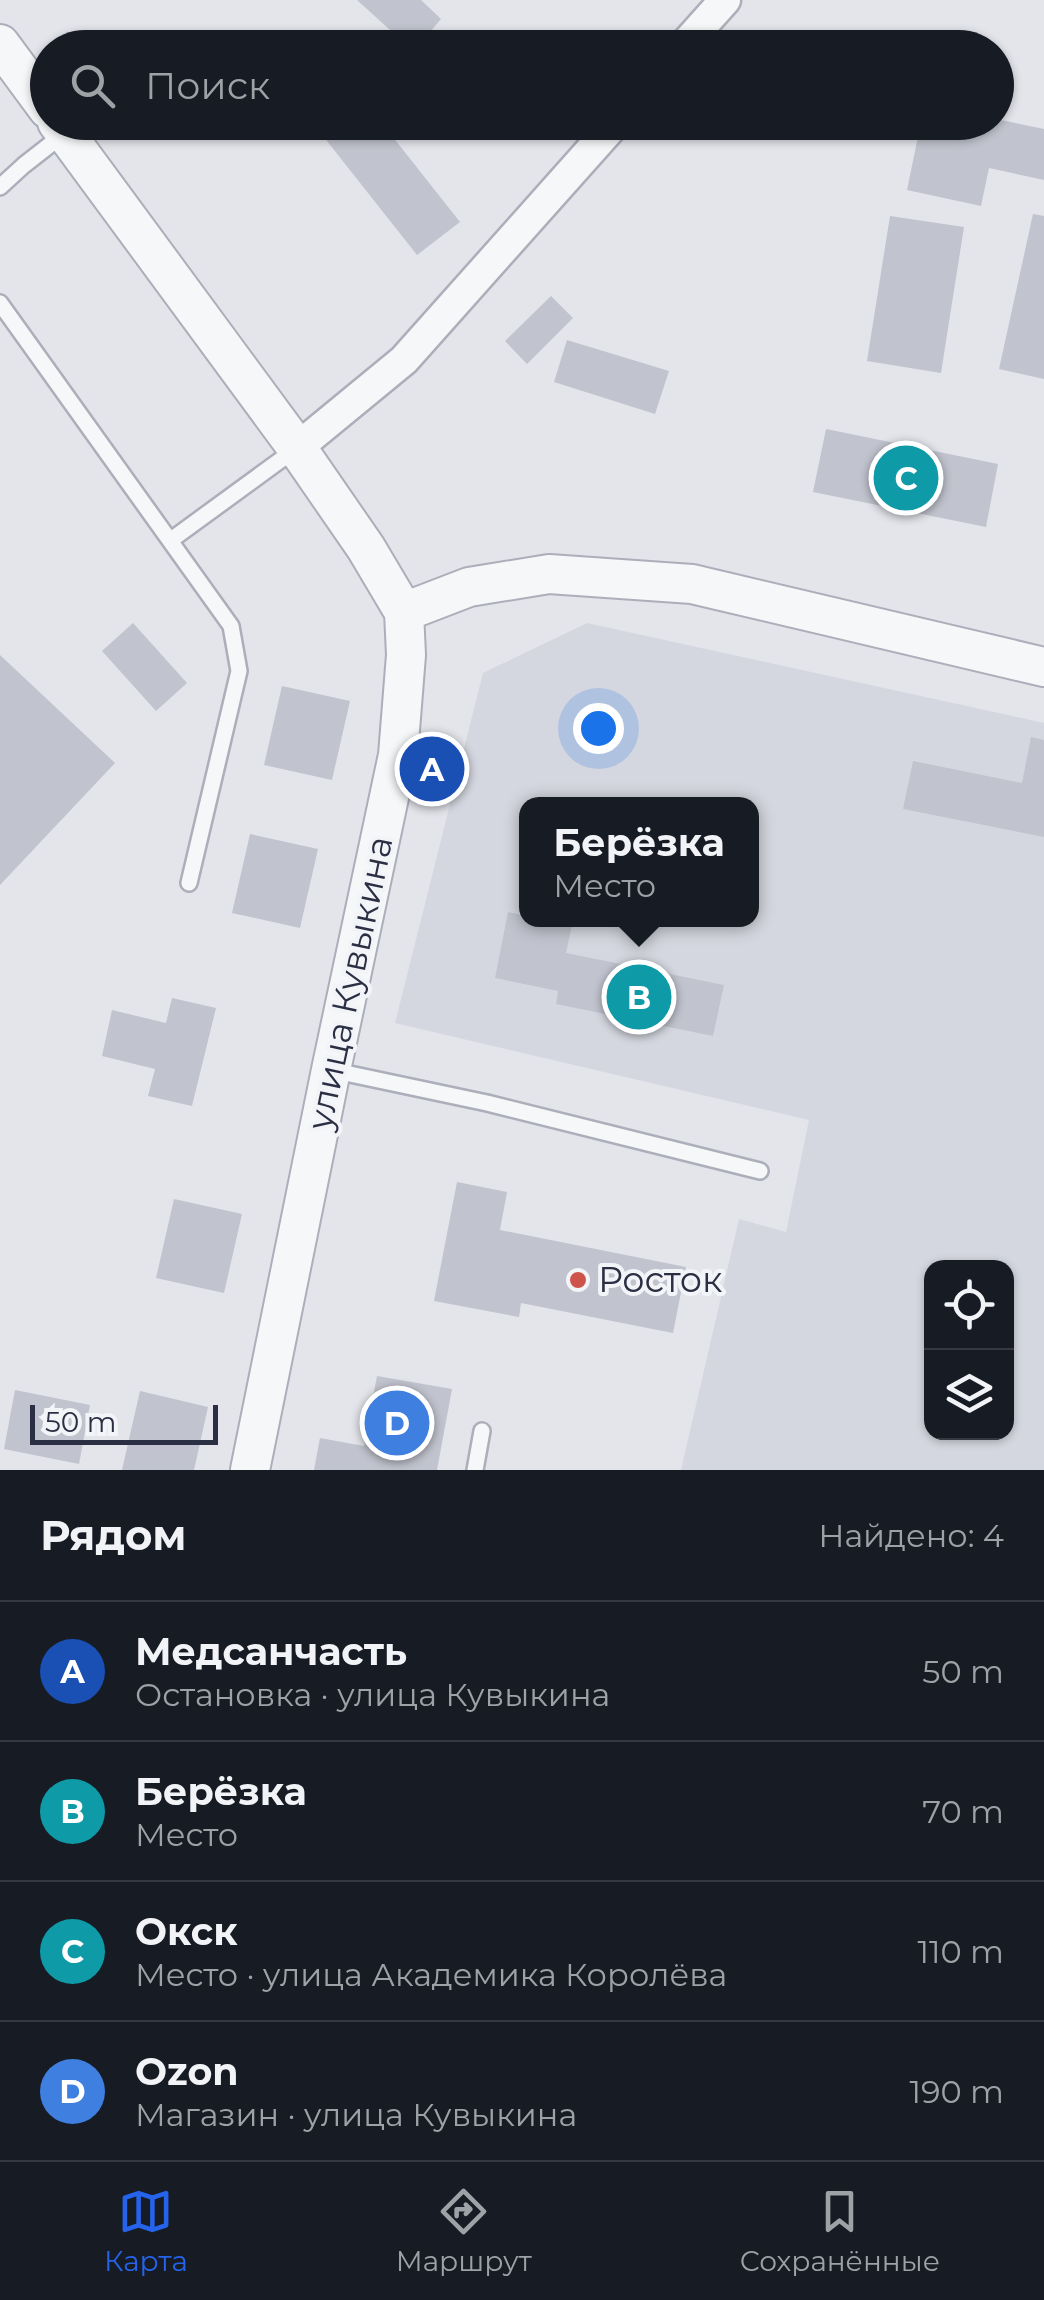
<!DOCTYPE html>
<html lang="ru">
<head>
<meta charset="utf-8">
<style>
  :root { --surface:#171b24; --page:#20242c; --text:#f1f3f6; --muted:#9ea1a6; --line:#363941; --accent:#2563eb }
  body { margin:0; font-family:Montserrat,sans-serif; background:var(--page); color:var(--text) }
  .controls { position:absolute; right:30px; bottom:30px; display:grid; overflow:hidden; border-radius:20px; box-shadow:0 2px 8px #0004 }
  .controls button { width:90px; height:90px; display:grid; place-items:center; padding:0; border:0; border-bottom:2px solid var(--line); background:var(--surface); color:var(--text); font:50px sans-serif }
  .scale { position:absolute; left:30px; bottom:25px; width:188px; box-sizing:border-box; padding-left:10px; border:5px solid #2b2f44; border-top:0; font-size:28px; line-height:35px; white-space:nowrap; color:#2b2f44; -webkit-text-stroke:8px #f3f4f8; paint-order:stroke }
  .you { position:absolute; left:598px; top:728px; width:35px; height:35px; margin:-25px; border:8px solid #fff; border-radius:50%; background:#1a73e8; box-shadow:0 0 0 15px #1a73e833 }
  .badge { display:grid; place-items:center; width:65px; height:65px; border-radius:50%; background:var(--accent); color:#fff; font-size:32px; font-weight:700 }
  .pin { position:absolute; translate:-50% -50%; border:5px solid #fff; box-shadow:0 2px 10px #0006 }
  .popup { position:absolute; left:519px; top:797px; width:240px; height:130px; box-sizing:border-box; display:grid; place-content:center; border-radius:20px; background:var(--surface); filter:drop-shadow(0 2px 8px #0005); font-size:32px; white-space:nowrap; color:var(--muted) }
  .popup b { font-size:38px; color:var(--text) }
  .popup::after { content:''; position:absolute; left:50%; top:100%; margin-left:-20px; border:20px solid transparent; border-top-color:var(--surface) }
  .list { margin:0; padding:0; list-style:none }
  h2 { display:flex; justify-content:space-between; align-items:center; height:130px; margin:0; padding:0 40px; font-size:42px }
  h2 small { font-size:32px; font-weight:400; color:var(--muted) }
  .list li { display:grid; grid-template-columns:65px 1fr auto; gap:30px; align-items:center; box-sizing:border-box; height:140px; padding:0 40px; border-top:2px solid var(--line) }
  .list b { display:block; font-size:38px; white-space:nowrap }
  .list p { margin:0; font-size:32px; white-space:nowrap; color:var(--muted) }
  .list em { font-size:32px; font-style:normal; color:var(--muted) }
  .icon { flex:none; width:55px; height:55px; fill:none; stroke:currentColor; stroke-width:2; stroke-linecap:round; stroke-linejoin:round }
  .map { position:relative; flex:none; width:1044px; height:1470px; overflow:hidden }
  .search { position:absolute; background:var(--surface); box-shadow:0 2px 8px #0004; left:30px; right:30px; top:30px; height:110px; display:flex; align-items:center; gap:25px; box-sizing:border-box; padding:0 35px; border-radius:55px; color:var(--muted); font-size:38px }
  .sheet { height:690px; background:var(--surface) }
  nav { display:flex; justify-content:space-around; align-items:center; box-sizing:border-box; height:140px; border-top:2px solid var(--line); background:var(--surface); font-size:28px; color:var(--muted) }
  nav a { display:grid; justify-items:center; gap:5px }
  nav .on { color:var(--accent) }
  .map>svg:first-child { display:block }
</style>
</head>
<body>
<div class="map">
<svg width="1044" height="1470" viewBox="0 0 1044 1470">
  <rect width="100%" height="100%" fill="#e3e5eb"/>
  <path fill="#d5d7e0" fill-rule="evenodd" d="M587,623L1044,723V1470H681L739,1219L786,1232L809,1120L395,1023L483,673ZM526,804H752V920H526ZM932,1268H1006V1432H932Z"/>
  <g fill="#c1c3ce">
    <polygon points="357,0 421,0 441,19 416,48 410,48"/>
    <polygon points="996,119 1044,129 1044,180 989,168 981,206 907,190 921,122 996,122"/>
    <polygon points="312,122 381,122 460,222 417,255"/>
    <polygon points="1033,214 1044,216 1044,379 999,369"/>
    <polygon points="890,216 964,227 941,373 867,361"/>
    <polygon points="551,296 573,318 527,364 505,341"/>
    <polygon points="567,340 669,371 655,414 554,382"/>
    <polygon points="826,429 998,464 986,527 813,492"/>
    <polygon points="133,623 187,683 156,711 102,651"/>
    <polygon points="0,655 115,763 0,885"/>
    <polygon points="282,686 350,701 332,780 264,765"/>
    <polygon points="1031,737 1044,740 1044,837 903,809 913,761 1022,783"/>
    <polygon points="250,834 318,849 300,928 232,913"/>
    <polygon points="508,912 526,916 526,920 545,920 572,925 566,953 724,985 713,1036 556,1004 558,991 495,978"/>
    <polygon points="172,998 216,1008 192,1106 148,1096 155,1069 102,1056 112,1010 166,1023"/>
    <polygon points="457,1182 507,1192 500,1230 686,1267 673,1333 521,1303 519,1317 434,1301"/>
    <polygon points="174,1199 242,1214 224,1293 156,1278"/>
    <polygon points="377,1376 452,1389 437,1470 314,1470 320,1438 364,1446"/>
    <polygon points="15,1390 90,1405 79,1464 4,1449"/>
    <polygon points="140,1391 208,1407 194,1470 122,1470"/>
  </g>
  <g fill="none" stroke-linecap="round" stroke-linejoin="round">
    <g stroke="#acaeb9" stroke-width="20">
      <g id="service">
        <polyline points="0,187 24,165 65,133"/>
        <polyline points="0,303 231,626 239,671 189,883"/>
        <polyline points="171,540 297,448"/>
        <polyline points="331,1070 487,1103 760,1171"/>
        <polyline points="475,1470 482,1431"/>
      </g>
    </g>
    <g stroke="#acaeb9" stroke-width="35">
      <g id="minor">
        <polyline points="682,48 725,0"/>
        <polyline points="297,448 404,360 616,122"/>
      </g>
    </g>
    <g stroke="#acaeb9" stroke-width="42">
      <g id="tertiary">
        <polyline points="0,44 48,109"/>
        <polyline points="57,122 297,448 366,548 404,612 406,655 398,755 331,1070 250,1470"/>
        <polyline points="404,612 469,587 549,574 692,584 1044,667"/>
      </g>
    </g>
    <use href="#service" stroke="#f6f7f9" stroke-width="15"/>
    <use href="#minor" stroke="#f6f7f9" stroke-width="30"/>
    <use href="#tertiary" stroke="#f6f7f9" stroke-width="38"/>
  </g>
  <circle fill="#ce544b" stroke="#f3f4f8" stroke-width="4" cx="578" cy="1280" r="10"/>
  <g text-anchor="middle" stroke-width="8" stroke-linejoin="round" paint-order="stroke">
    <g font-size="35" fill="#2b2f44" stroke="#f3f4f8">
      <text transform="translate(350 983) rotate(-78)" y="12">улица Кувыкина</text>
    </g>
    <g font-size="35" fill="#2b2f44" stroke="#f3f4f8" text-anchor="start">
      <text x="598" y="1292">Росток</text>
    </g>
  </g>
</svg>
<div class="controls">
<button><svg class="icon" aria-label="locate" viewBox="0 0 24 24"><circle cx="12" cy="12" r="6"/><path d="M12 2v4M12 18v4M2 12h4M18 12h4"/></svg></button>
<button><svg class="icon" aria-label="layers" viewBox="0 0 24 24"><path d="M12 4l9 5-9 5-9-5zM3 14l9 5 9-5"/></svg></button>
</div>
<div class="scale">50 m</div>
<div class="you"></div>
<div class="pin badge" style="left:432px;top:769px;background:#1a4fb4">A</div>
<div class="pin badge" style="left:639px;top:997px;background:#0f9aa8">B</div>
<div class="popup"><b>Берёзка</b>Место</div>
<div class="pin badge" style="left:906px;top:478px;background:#0f9aa8">C</div>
<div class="pin badge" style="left:397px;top:1423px;background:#3f7fe0">D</div>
<div class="search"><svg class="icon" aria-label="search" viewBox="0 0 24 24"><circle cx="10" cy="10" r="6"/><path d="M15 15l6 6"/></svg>Поиск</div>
</div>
<section class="sheet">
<h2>Рядом<small>Найдено: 4</small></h2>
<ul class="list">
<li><span class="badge" style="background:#1a4fb4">A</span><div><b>Медсанчасть</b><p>Остановка · улица Кувыкина</p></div><em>50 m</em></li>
<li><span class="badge" style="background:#0f9aa8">B</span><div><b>Берёзка</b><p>Место</p></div><em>70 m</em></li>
<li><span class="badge" style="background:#0f9aa8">C</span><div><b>Окск</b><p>Место · улица Академика Королёва</p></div><em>110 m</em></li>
<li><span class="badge" style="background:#3f7fe0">D</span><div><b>Ozon</b><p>Магазин · улица Кувыкина</p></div><em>190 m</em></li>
</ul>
</section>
<nav>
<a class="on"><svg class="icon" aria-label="map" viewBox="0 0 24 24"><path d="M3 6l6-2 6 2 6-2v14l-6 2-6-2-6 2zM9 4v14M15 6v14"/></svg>Карта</a>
<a><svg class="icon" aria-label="directions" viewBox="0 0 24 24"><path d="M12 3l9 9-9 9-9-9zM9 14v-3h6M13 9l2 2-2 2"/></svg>Маршрут</a>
<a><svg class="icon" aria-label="saved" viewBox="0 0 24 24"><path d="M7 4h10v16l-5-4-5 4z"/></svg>Сохранённые</a>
</nav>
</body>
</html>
